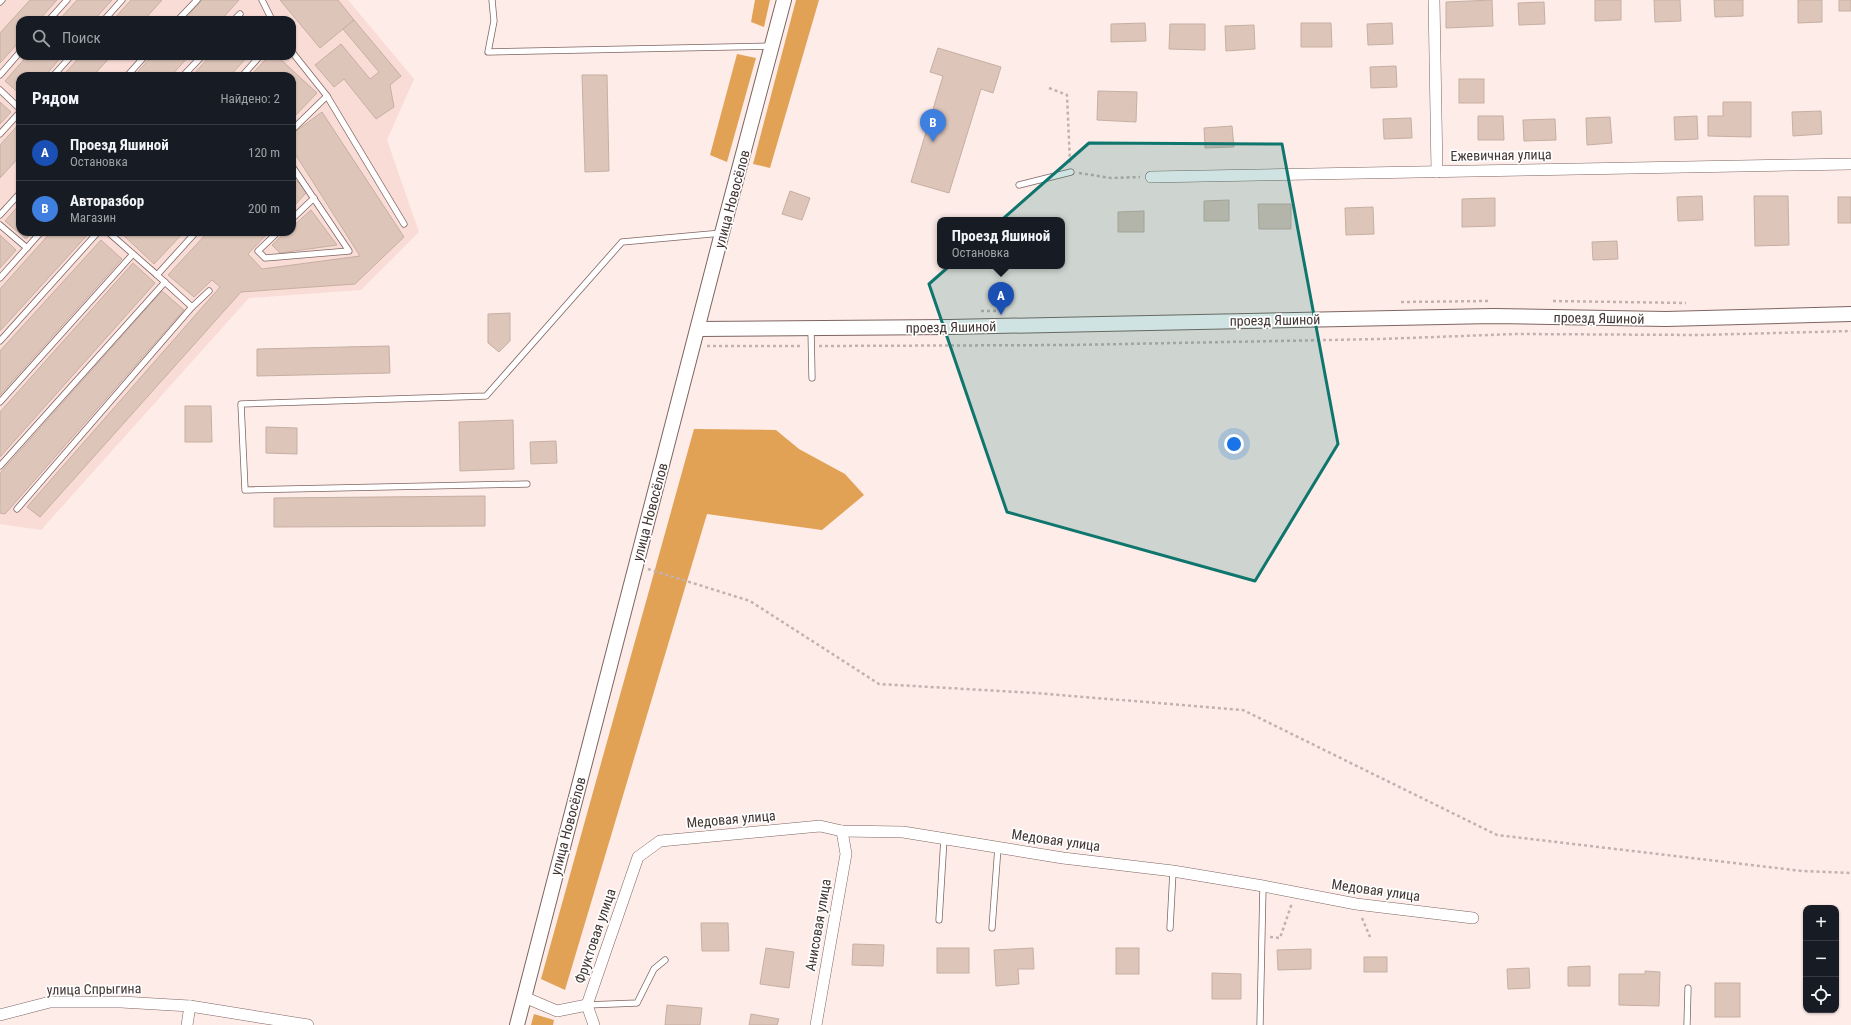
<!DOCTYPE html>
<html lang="ru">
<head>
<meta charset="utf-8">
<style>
  :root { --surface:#171b24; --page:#242831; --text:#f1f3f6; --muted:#9ea1a6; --line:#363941; --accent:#2563eb }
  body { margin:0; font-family:"Roboto Condensed",sans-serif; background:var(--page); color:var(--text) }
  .controls { position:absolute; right:12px; bottom:12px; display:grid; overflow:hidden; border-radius:8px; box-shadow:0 1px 3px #0004 }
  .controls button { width:36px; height:36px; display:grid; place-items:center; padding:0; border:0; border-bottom:1px solid var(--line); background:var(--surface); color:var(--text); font:20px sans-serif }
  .you { position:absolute; left:1234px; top:444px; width:14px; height:14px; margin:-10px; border:3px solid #fff; border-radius:50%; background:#1a73e8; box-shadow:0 0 0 6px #1a73e833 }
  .badge { display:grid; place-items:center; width:26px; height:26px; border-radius:50%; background:var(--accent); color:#fff; font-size:13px; font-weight:700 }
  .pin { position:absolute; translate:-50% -33px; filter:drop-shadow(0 1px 2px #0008) }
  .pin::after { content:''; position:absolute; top:21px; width:14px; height:12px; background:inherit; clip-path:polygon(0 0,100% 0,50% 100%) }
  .popup { position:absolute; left:937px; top:217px; width:128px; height:52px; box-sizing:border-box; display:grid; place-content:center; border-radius:8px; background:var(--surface); filter:drop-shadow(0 1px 3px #0005); font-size:13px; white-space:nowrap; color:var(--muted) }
  .popup b { font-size:15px; color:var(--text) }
  .popup::after { content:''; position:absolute; left:50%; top:100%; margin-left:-8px; border:8px solid transparent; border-top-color:var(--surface) }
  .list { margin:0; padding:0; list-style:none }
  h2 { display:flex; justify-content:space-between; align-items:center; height:52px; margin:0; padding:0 16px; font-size:17px }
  h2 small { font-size:13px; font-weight:400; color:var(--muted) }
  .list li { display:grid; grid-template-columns:26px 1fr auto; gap:12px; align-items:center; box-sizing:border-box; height:56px; padding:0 16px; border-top:1px solid var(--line) }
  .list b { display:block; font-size:15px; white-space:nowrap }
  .list p { margin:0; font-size:13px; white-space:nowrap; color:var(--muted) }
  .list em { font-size:13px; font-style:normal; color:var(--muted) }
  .icon { flex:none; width:22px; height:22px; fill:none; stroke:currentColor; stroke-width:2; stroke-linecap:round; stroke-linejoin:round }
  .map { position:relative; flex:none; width:1851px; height:1025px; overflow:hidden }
  .search { position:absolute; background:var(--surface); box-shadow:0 1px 3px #0004; left:16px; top:16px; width:280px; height:44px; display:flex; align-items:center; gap:10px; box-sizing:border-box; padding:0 14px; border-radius:12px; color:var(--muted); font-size:15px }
  .panel { position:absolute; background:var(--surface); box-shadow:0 1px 3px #0004; left:16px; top:72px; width:280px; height:164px; border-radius:12px }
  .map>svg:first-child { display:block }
</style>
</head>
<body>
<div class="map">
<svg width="1851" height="1025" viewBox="0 0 1851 1025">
  <rect width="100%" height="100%" fill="#feece9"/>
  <path fill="#fadcd7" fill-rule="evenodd" d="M0,0H348L414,79L387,140L419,232L361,290L249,298L41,530L0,524ZM20,20H292V56H20ZM20,76H292V232H20Z"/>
  <g fill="#e1a255">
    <polygon points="755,0 770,0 764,27 751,22"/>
    <polygon points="796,0 819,0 770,168 753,164"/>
    <polygon points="737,54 756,58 727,162 710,155"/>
    <polygon points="694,429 776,430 799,449 845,474 864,495 822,530 707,514 565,990 541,979"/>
    <polygon points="534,1014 554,1020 553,1025 531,1025"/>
  </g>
  <g fill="#dec5b9" stroke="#c6afa2">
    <polygon points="30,0 57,0 39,20 20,20 20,41 0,63 0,33"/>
    <polygon points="77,0 112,0 94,20 59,20"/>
    <polygon points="131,0 162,0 144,20 113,20"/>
    <polygon points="202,0 239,0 221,20 184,20"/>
    <polygon points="280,0 338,0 354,20 320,48"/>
    <polygon points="1492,0 1493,26 1446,28 1446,2"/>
    <polygon points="1595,0 1621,0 1621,20 1595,21"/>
    <polygon points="1654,0 1680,0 1681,21 1655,22"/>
    <polygon points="1714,0 1743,0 1743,16 1715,17"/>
    <polygon points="1798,0 1822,0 1822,22 1798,23"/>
    <rect x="1839" y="0" width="12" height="11"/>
    <polygon points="1544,2 1545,24 1519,25 1518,3"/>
    <polygon points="354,20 401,76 390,85 394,107 376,119 344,79 334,87 315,65 341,44 370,79 379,72 343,29"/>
    <polygon points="1145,23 1146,41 1111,42 1111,24"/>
    <polygon points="1301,23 1331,23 1332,47 1301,47"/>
    <polygon points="1392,23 1393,44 1368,45 1367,24"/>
    <polygon points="1170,24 1205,24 1205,50 1169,49"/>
    <polygon points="1254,25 1255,49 1226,51 1225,26"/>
    <polygon points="938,48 1001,67 993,93 981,89 949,193 911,182 943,76 930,72"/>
    <polygon points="27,56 62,56 45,76 20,76 20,94 5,81"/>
    <polygon points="81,56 111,56 93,76 62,76"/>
    <polygon points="152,56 189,56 171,76 134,76"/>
    <polygon points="210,56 248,56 230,76 192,76"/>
    <polygon points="269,56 277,56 317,93 292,119 292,76 250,76"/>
    <polygon points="1396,66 1397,87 1371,88 1370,67"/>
    <polygon points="582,75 607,75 609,171 585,172"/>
    <rect x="1459" y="79" width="25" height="24"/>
    <polygon points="1098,91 1137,92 1136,122 1097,120"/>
    <polygon points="0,102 11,112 0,124"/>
    <polygon points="1723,102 1751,102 1751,137 1708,136 1708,116 1723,116"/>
    <polygon points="1821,111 1822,134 1793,136 1792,112"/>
    <polygon points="322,112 404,237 355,284 241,292 40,517 27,507 220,287 212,280 194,297 168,275 208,232 269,232 248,254 262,269 360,256 292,149 292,134"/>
    <polygon points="1478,116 1503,116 1504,140 1478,140"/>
    <polygon points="1697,116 1698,139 1675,140 1674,117"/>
    <polygon points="1610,117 1612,143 1587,145 1586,118"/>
    <polygon points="1411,118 1412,138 1384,139 1383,119"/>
    <polygon points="1555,119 1556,140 1524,141 1523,120"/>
    <polygon points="20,123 20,156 0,178 0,145"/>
    <polygon points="1232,126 1234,147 1205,148 1204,128"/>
    <polygon points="292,176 307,192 292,208"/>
    <polygon points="790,191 810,198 802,220 782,214"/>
    <polygon points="1702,196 1703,220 1678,221 1677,197"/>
    <polygon points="1754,196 1788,196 1789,245 1755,246"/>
    <rect x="1838" y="197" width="13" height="26"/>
    <polygon points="1495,198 1495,226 1462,227 1462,199"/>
    <polygon points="1229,200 1229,221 1204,221 1204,201"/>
    <polygon points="20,204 20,232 32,232 26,239 5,221"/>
    <polygon points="1258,204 1291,204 1291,229 1259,229"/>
    <polygon points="1373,207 1374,234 1346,235 1345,208"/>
    <polygon points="311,210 337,245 280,253 272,245 286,232 292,232 292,227"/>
    <polygon points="1144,211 1144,232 1118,232 1118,212"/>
    <polygon points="51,232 90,232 0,331 0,289"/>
    <polygon points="120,232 184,232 154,264"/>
    <polygon points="0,235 16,250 0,268"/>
    <polygon points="101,240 122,259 0,395 0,351"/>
    <polygon points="1617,241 1618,259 1593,260 1592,242"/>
    <polygon points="133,263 155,283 0,457 0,412"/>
    <polygon points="162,291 184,310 5,514 0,513 0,473"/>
    <polygon points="510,313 510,341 499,352 488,343 488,314"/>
    <polygon points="389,346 390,373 257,376 257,349"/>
    <polygon points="185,406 211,406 212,442 185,442"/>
    <polygon points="513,420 514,469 460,471 459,422"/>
    <polygon points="266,427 297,428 297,454 266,453"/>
    <polygon points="556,441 557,463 531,464 530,442"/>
    <polygon points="485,496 485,526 274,527 274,498"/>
    <polygon points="701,923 728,923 729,951 702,951"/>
    <polygon points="853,944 884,945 883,966 852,965"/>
    <polygon points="766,948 794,952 789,988 760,984"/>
    <rect x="937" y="948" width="32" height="25"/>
    <polygon points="1033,948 1034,969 1018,969 1019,984 996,986 994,950"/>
    <rect x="1116" y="948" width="23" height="26"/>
    <polygon points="1311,949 1311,969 1278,970 1277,950"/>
    <rect x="1364" y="957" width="23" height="15"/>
    <polygon points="1590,966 1590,986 1568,986 1568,967"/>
    <polygon points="1529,968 1530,988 1508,989 1507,969"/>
    <polygon points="1645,971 1660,972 1659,1006 1619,1005 1619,974 1645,974"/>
    <polygon points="1212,973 1241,974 1241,999 1212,999"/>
    <rect x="1715" y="983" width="25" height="34"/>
    <polygon points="667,1005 702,1008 700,1025 665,1025"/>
    <polygon points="751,1014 779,1019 777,1025 749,1025"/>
  </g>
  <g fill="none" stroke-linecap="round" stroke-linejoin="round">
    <g stroke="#7e6561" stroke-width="7">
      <g id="service">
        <polyline points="262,0 272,20"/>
        <polyline points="492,0 494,21 488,52 771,46"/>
        <polyline points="0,2 2,0"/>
        <polyline points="49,20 67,0"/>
        <polyline points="104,20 122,0"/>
        <polyline points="178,20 197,0"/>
        <polyline points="234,20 240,14"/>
        <polyline points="292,52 327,96 404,224"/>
        <polyline points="0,75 20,52"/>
        <polyline points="53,76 71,56"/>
        <polyline points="127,76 145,56"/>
        <polyline points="183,76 202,56"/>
        <polyline points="242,76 260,56"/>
        <polyline points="0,90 20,109"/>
        <polyline points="292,130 327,96"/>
        <polyline points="0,134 20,112"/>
        <polyline points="1019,185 1071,172"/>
        <polyline points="0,215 20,193"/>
        <polyline points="292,219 314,198"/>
        <polyline points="0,225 27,248"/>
        <polyline points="108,232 157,275 196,232"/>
        <polyline points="278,232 258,251 265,258 349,251 292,166"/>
        <polyline points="0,278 41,232"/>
        <polyline points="192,307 209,291"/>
        <polyline points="811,329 812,378"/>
        <polyline points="0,341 98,232"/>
        <polyline points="0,402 133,254"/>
        <polyline points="0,466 165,282"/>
        <polyline points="527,484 245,490 241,404 486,396 622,242 722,233"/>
        <polyline points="17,509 192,307 157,275"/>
        <polyline points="939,920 944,838"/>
        <polyline points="992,928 998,847"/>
        <polyline points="1170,928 1173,871"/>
        <polyline points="587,1005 637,1003 654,969 665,960"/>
        <polyline points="1260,1025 1263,886"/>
        <polyline points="1687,1025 1688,988"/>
      </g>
    </g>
    <g stroke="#7e6561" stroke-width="12">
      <g id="minor">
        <polyline points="1434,0 1437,172"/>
        <polyline points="1151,177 1851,164"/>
        <polyline points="524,997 557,1011 587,1005"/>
        <polyline points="0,1015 50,1002 121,1002 190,1006 308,1025"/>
        <polyline points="187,1025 190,1006"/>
        <polyline points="594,1025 587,1005 638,857 660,841 820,826 842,831 903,832 1063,858 1173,871 1263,886 1356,904 1473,918"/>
        <polyline points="816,1025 846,854 842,831"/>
      </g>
    </g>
    <g stroke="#7e6561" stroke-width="16">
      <g id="tertiary">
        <polyline points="699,329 949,327 1493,316 1666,319 1851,314"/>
        <polyline points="517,1025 722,233 784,0"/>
      </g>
    </g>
    <g stroke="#c2b2af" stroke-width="2.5" stroke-dasharray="3 3" stroke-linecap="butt">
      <polyline points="1049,88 1067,95 1070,163"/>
      <polyline points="1079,173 1111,178 1140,177"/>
      <polyline points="1553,301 1686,303"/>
      <polyline points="1401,302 1490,301"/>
      <polyline points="981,311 998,311"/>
      <polyline points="707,346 802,346"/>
      <polyline points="819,346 1072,345 1380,339 1516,334 1701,335 1851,331"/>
      <polyline points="648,569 750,601 879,684 1035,693 1243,710 1497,835 1802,871 1851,873"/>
      <polyline points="1362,918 1370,937"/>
      <polyline points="1270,937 1280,938 1292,903"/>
    </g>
    <use href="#service" stroke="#fff" stroke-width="5.5"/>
    <use href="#minor" stroke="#fff" stroke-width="11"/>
    <use href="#tertiary" stroke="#fff" stroke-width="14"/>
  </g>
  <path fill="#0f766e" fill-opacity="0.2" stroke="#0f766e" stroke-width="3" stroke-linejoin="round" d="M1089,143L1282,144L1338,444L1255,581L1007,512L929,284Z"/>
  <g text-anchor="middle" stroke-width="3.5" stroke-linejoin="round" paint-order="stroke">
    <g font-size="14" fill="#403533" stroke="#fefefe">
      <text transform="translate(1501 155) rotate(-1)" y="5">Ежевичная улица</text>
      <text transform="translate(732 199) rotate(-75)" y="5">улица Новосёлов</text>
      <text transform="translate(1599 318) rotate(1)" y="5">проезд Яшиной</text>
      <text transform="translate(1275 320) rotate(-1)" y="5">проезд Яшиной</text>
      <text transform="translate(951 327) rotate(-1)" y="5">проезд Яшиной</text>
      <text transform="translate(650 512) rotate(-75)" y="5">улица Новосёлов</text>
      <text transform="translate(731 819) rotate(-5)" y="5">Медовая улица</text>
      <text transform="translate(568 826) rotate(-75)" y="5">улица Новосёлов</text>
      <text transform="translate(1056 840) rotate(8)" y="5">Медовая улица</text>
      <text transform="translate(1376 890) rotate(8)" y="5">Медовая улица</text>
      <text transform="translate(818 925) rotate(-80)" y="5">Анисовая улица</text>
      <text transform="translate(595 936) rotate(-71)" y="5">Фруктовая улица</text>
      <text transform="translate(94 989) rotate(-1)" y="5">улица Спрыгина</text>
    </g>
  </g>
</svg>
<div class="controls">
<button>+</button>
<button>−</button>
<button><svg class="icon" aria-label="locate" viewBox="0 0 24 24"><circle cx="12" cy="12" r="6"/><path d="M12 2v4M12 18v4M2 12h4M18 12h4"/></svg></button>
</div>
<div class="you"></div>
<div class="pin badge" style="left:1001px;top:315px;background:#1a4fb4">A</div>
<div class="popup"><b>Проезд Яшиной</b>Остановка</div>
<div class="pin badge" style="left:933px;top:142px;background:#3f7fe0">B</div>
<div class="search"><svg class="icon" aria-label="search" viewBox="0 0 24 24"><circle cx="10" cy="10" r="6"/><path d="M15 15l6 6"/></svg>Поиск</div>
<section class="panel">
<h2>Рядом<small>Найдено: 2</small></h2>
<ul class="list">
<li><span class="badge" style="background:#1a4fb4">A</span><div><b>Проезд Яшиной</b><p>Остановка</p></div><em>120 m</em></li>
<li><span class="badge" style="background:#3f7fe0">B</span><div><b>Авторазбор</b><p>Магазин</p></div><em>200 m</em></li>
</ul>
</section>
</div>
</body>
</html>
